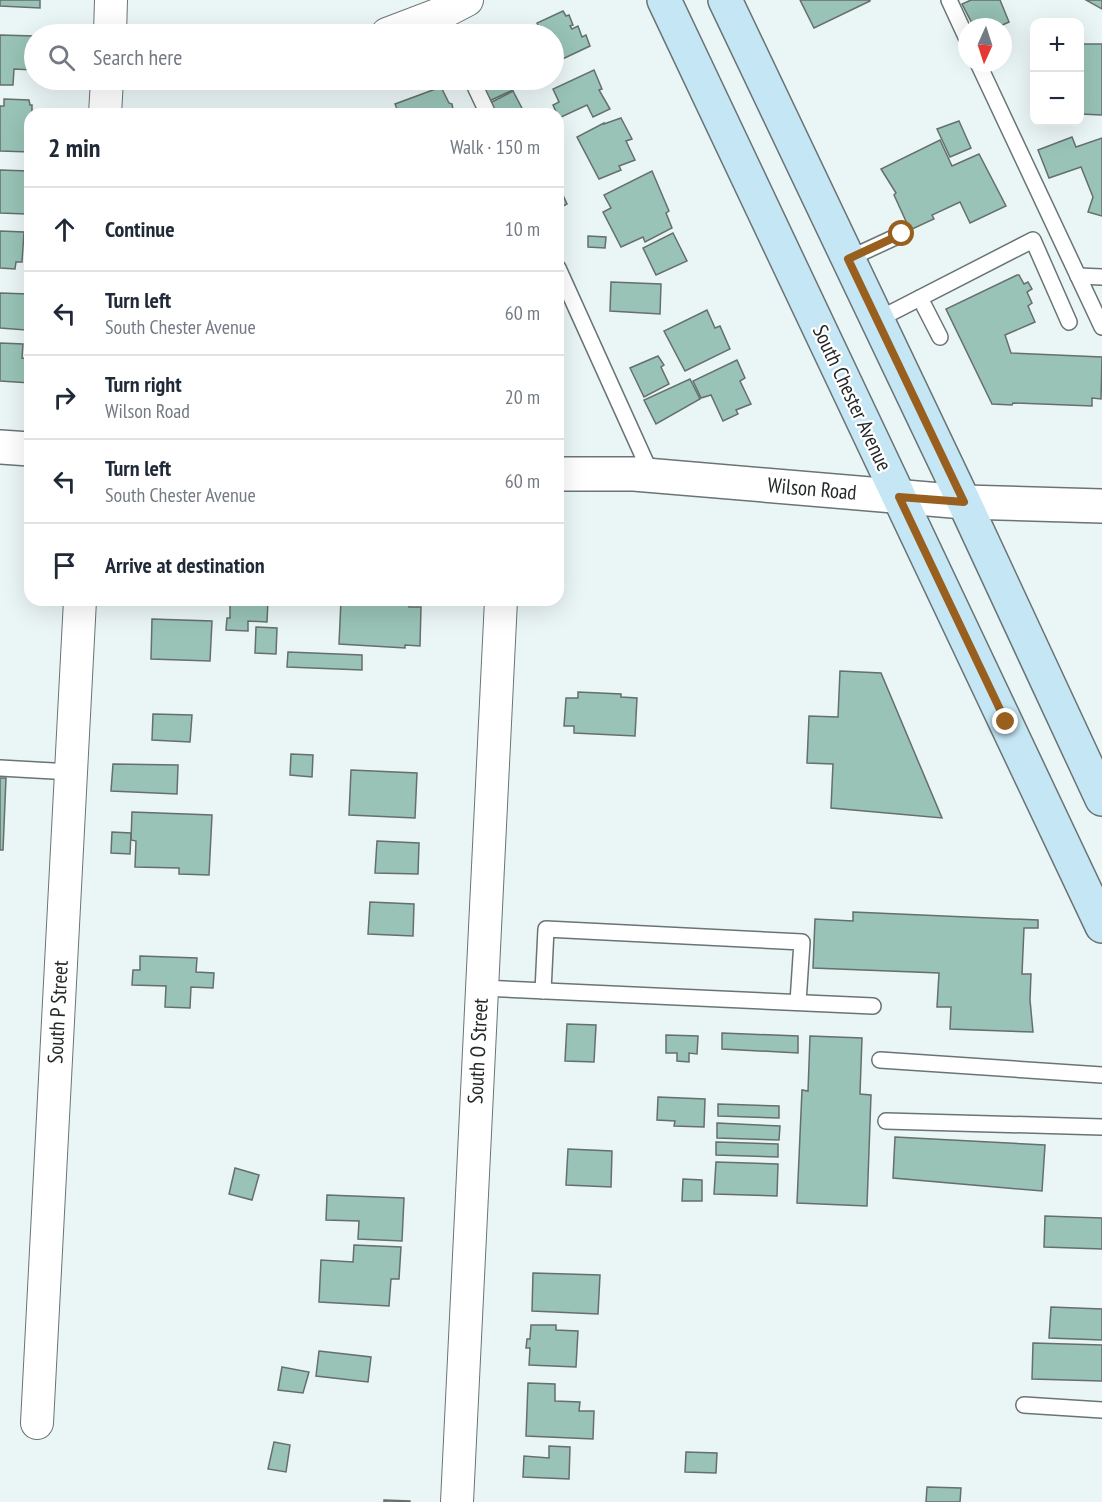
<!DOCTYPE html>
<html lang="en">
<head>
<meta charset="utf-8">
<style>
  :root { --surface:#fff; --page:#f6f6f7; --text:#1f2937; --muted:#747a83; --line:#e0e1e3 }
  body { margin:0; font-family:"PT Sans Narrow",sans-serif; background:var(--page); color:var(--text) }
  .controls { position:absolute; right:18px; top:18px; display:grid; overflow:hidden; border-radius:12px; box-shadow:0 6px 24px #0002 }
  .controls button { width:54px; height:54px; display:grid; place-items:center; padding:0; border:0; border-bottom:2px solid var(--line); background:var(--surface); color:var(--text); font:30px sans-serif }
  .compass { position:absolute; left:958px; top:18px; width:54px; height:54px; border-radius:50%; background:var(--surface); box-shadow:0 6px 24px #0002; rotate:183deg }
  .stop { position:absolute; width:18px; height:18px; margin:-14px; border:4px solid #995f1e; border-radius:50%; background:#fff }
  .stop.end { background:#995f1e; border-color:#fff; box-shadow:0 2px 6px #0008 }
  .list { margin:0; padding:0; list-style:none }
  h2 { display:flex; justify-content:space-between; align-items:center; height:78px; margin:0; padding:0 24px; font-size:26px }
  h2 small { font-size:20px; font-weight:400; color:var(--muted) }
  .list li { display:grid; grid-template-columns:39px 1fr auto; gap:18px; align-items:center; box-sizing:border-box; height:84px; padding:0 24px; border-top:2px solid var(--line) }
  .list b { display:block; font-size:22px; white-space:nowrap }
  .list p { margin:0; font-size:20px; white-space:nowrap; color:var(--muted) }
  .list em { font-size:20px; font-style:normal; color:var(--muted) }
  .icon { flex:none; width:33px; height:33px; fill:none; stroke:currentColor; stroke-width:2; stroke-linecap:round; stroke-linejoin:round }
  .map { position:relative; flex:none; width:1102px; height:1502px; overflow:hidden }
  .search { position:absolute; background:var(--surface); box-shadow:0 6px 24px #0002; left:24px; top:24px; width:540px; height:66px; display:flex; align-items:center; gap:15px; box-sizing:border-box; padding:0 21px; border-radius:33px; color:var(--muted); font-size:22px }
  .panel { position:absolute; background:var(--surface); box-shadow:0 6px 24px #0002; left:24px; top:108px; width:540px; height:498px; border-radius:18px }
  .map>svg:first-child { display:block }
</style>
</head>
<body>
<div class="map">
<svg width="1102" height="1502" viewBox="0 0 1102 1502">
  <rect width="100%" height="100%" fill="#eaf5f6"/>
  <g fill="#98c3b6" stroke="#666f6c" stroke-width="1.5">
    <polygon points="0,0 40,0 40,8 0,6"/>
    <polygon points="800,0 870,0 870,1 814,28"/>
    <polygon points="971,0 1000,0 1009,22 998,27 974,27 962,4"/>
    <polygon points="1086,0 1102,0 1102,9"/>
    <polygon points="563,11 566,16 569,15 573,25 570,26 572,29 578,26 582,37 586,35 590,46 554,63 554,34 542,34 537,23"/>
    <polygon points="0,35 34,36 33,70 14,69 13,85 0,85"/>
    <polygon points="1080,44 1102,44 1102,115 1080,114"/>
    <polygon points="594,70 602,89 599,90 610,109 593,117 587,105 559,118 553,105 559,102 553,89"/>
    <polygon points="475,80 508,80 513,90 487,102"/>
    <polygon points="441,87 449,103 452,104 454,114 399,114 395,104"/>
    <polygon points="513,91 525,114 493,114 488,104"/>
    <polygon points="4,99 29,100 30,105 32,105 32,114 30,114 30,152 0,151 0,106 4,106"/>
    <polygon points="621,118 632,139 626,141 635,160 619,166 621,170 599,179 577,137 604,123 604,124"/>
    <polygon points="959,121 971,148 950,157 937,129"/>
    <polygon points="1072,137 1076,147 1102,138 1102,216 1088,212 1093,197 1081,167 1049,178 1038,150"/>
    <polygon points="940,140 952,166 979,154 1006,206 970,223 960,202 932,215 934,219 910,230 894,195 896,193 881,169"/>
    <polygon points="0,170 28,171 26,214 0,213"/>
    <polygon points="652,171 669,211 666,213 672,228 645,242 643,237 621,247 603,212 611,208 604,195"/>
    <polygon points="558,184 567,204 558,209"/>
    <polygon points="0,231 24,232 22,262 16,262 15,269 0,268"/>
    <polygon points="673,233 687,261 656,275 643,248"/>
    <polygon points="588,236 606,237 605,248 588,247"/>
    <polygon points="1017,275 1019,275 1024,284 1028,282 1032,289 1027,292 1032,303 1028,306 1035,322 1005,335 1011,353 1102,357 1101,399 1092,398 1092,406 1013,403 1012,405 992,404 946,309"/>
    <polygon points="611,282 661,284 660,314 610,311"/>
    <polygon points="0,293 28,294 26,330 0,328"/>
    <polygon points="707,310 715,328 720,326 730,349 685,371 664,331"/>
    <polygon points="0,343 23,344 22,358 30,359 30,383 0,381"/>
    <polygon points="658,356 664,365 661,367 669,384 644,397 630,368"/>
    <polygon points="737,360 745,378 740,381 751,404 736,410 738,414 723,421 711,395 701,398 693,381"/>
    <polygon points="690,379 700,399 656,424 644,400"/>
    <polygon points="213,600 268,600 267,622 248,621 248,631 226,630 227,618 230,618 230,604 213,604"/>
    <polygon points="341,600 409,600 409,607 421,607 420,646 405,645 405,648 339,644"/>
    <polygon points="152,619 212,621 210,661 151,659"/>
    <polygon points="256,627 277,628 276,654 255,653"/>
    <polygon points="288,652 362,655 362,670 287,667"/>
    <polygon points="840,671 881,673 942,818 831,808 833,764 807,763 809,716 838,717"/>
    <polygon points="578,692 621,694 621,697 637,698 635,736 574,733 574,726 564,726 566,698 578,698"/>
    <polygon points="153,714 192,715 190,742 152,740"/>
    <polygon points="291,754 313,755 312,777 290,775"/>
    <polygon points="113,764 178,765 177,794 111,791"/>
    <polygon points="351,770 417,773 415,818 349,815"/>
    <polygon points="0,778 6,778 3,850 0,850"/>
    <polygon points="132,812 212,815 209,875 179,874 179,868 135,867 136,841 131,840"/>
    <polygon points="112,832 131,833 130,854 111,853"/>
    <polygon points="377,841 419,843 418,874 375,873"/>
    <polygon points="370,902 414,904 413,936 368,934"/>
    <polygon points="853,912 1038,920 1038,928 1024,928 1022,974 1031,974 1030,1000 1033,1032 950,1029 951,1007 937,1007 939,973 813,968 815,919 853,921"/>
    <polygon points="140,956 197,958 196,972 214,973 213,988 191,987 190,1008 165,1007 166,986 132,985 133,970 140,970"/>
    <polygon points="567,1024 596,1025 594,1062 565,1061"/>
    <polygon points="722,1033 798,1036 798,1053 722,1049"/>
    <polygon points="666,1035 698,1036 697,1054 689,1053 689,1062 677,1061 677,1053 666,1053"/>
    <polygon points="810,1036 862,1038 860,1094 871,1095 867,1206 797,1203 802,1090 808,1091"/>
    <polygon points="658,1097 705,1099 704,1127 674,1126 675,1121 657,1120"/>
    <polygon points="718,1104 779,1106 779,1118 718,1116"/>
    <polygon points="717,1123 780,1126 779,1140 717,1138"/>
    <polygon points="895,1137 1045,1145 1042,1191 893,1178"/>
    <polygon points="716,1142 778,1144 778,1157 716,1155"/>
    <polygon points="568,1149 612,1151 611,1187 566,1185"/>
    <polygon points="716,1162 778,1164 777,1196 714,1194"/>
    <polygon points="235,1168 259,1175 252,1200 229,1194"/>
    <polygon points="683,1179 702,1180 702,1201 682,1201"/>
    <polygon points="327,1195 404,1198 402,1241 358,1239 359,1221 326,1220"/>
    <polygon points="1045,1216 1102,1218 1102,1249 1044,1247"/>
    <polygon points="354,1245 401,1247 399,1279 391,1279 389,1306 319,1302 321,1260 353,1262"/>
    <polygon points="533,1273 600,1275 598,1314 532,1311"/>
    <polygon points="1051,1307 1102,1309 1102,1340 1049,1338"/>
    <polygon points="531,1325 556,1325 556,1330 578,1331 576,1367 529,1365 530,1348 526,1348 527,1339 530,1339"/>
    <polygon points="1033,1343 1102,1345 1102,1381 1032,1379"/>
    <polygon points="319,1351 371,1357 368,1382 316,1376"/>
    <polygon points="282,1367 309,1372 303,1393 278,1390"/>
    <polygon points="528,1383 555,1384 555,1401 580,1402 579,1411 594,1411 593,1439 526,1436"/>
    <polygon points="274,1442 290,1445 286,1472 268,1469"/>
    <polygon points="549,1446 570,1447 569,1479 523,1477 524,1456 549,1458"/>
    <polygon points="686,1452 717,1453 716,1473 685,1472"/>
    <polygon points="927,1487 961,1488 960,1502 926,1502"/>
    <polygon points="384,1500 410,1501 410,1502 384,1502"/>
  </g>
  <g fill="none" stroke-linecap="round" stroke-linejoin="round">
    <g stroke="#6a7475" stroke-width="18">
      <g id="service">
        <polyline points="949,0 967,39"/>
        <polyline points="441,11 452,34"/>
        <polyline points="978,63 1102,327"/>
        <polyline points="472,80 488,114"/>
        <polyline points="848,259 902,234"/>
        <polyline points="558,268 652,476"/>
        <polyline points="1078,276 1102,277"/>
        <polyline points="920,298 940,337"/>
        <polyline points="877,320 1033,240 1069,322"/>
        <polyline points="0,768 71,772"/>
        <polyline points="481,988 873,1006"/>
        <polyline points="543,991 546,929 802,942 798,1002"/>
        <polyline points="880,1060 1102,1075"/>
        <polyline points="886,1121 1102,1127"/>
        <polyline points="1024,1405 1102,1410"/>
      </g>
    </g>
    <g stroke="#6a7475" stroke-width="34">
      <g id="minor">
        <polyline points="110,34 111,0"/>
        <polyline points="387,34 442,13 467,0"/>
        <polyline points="105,114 107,80"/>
        <polyline points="37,1423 80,600"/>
        <polyline points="457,1502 501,600"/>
      </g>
    </g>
    <g stroke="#6a7475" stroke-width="36">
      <g id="tertiary">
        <polyline points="0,447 30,449"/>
        <polyline points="558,474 634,474 964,502 1102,506"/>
      </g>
    </g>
    <g stroke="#6a7475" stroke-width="36">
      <g id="secondary">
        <polyline points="664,0 1102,926"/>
        <polyline points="725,0 964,502 1102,799"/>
      </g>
    </g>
    <use href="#service" stroke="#fff" stroke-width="15"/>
    <use href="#minor" stroke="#fff" stroke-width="32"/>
    <use href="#tertiary" stroke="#fff" stroke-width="33"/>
    <use href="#secondary" stroke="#c5e7f5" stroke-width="33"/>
  </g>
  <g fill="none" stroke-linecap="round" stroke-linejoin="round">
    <polyline stroke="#995f1e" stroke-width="8" points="902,234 848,259 964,502 899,497 1006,722"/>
  </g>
  <g text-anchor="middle" stroke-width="4.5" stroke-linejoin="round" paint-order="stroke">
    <g font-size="21" fill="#242828" stroke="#fff">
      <text transform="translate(852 398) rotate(65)" y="7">South Chester Avenue</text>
      <text transform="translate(812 489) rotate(5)" y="7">Wilson Road</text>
      <text transform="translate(58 1012) rotate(-87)" y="7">South P Street</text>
      <text transform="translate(478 1051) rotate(-87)" y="7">South O Street</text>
    </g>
  </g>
</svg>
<div class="controls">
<button>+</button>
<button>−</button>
</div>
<svg class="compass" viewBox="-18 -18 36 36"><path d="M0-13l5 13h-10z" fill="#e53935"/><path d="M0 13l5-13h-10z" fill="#747a83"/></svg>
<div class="stop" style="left:902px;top:234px"></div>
<div class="stop end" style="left:1006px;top:722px"></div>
<div class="search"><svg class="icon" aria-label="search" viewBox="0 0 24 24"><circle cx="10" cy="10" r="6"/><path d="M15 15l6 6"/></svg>Search here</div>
<section class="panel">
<h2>2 min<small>Walk · 150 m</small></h2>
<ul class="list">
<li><svg class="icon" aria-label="ahead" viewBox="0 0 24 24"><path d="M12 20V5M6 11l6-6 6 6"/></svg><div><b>Continue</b></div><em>10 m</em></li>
<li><svg class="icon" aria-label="left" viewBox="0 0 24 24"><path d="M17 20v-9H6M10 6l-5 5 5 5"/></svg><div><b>Turn left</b><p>South Chester Avenue</p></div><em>60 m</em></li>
<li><svg class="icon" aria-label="right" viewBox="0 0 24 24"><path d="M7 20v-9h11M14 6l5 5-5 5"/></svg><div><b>Turn right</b><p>Wilson Road</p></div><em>20 m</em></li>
<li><svg class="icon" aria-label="left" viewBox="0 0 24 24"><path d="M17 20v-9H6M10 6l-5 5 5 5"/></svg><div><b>Turn left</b><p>South Chester Avenue</p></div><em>60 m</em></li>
<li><svg class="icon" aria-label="arrive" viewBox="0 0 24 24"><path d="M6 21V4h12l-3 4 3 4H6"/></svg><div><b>Arrive at destination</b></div></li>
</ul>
</section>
</div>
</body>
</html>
